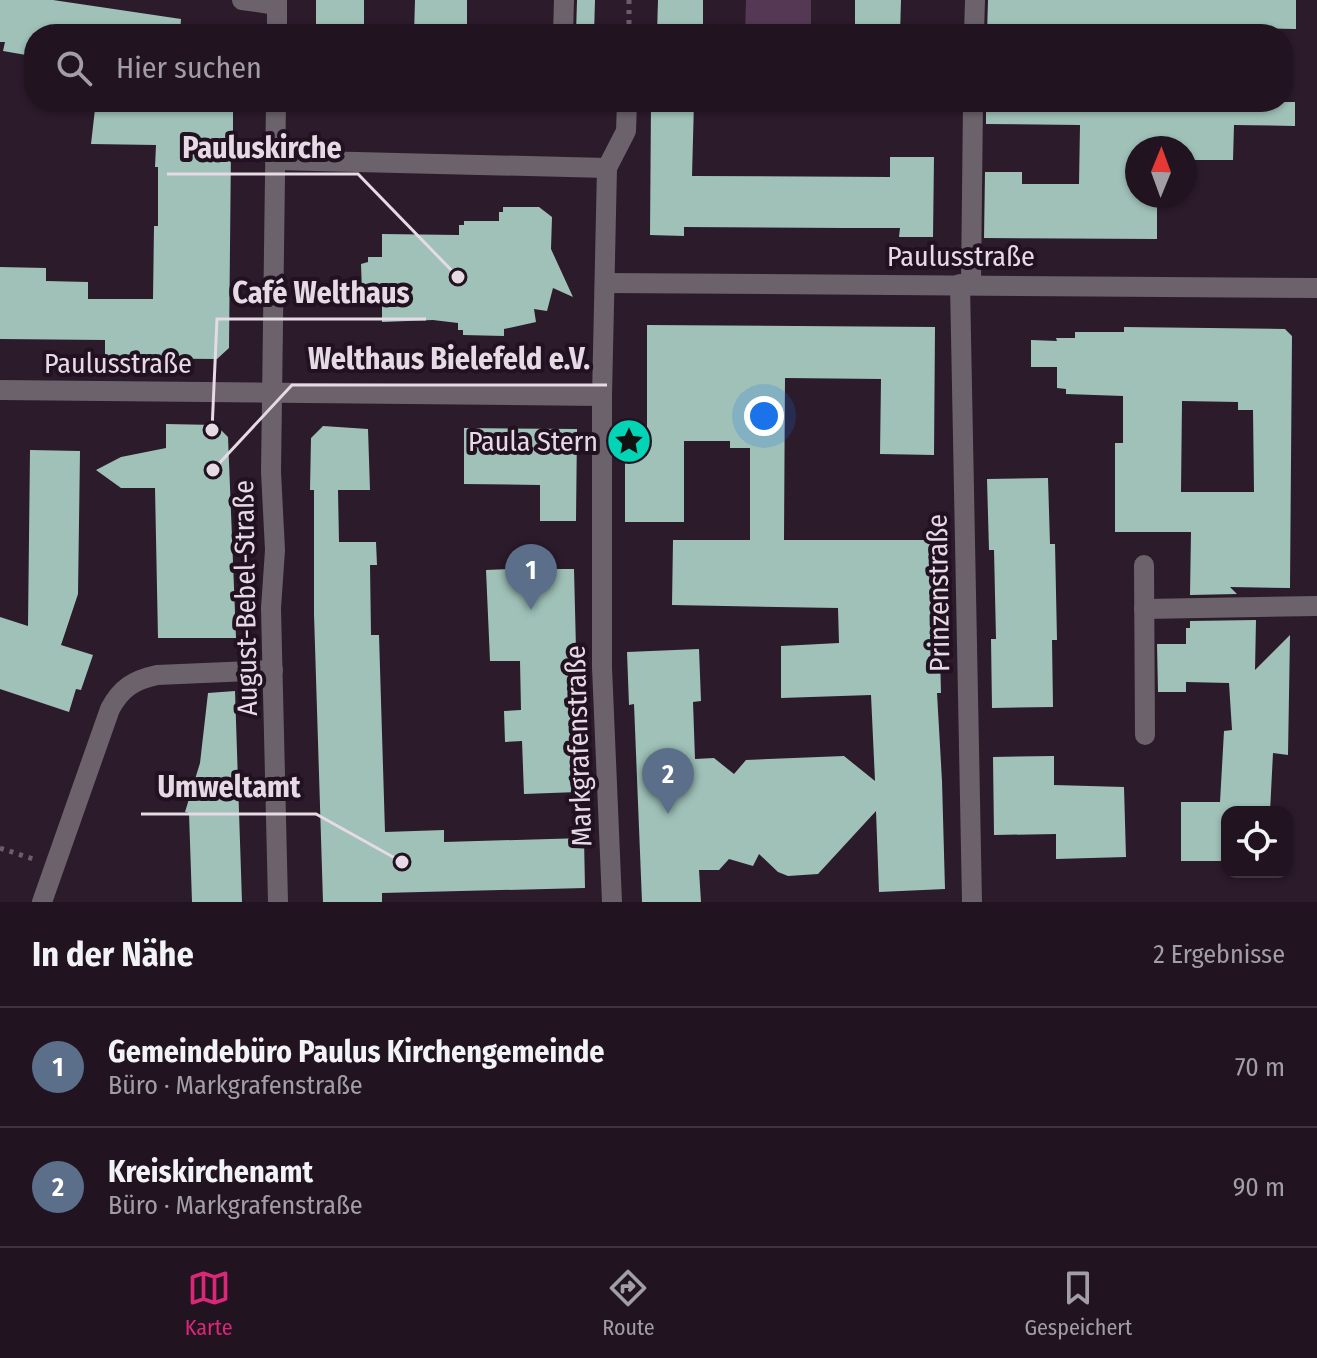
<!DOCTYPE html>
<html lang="de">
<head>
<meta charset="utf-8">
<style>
  :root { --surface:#211420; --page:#291d29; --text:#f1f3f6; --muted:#a29ea5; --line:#3e333e; --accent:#db2777 }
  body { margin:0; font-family:"Fira Sans Condensed",sans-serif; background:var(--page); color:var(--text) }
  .controls { position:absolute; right:24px; bottom:24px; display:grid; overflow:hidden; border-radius:16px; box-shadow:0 2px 6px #0004 }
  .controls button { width:72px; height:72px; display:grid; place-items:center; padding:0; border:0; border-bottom:2px solid var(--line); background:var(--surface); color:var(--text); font:40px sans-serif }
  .compass { position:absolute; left:1125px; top:136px; width:72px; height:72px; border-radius:50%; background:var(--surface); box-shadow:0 2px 6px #0004; rotate:1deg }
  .you { position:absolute; left:764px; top:416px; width:28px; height:28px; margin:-20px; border:6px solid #fff; border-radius:50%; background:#1a73e8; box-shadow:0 0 0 12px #1a73e833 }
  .badge { display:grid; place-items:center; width:52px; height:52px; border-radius:50%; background:var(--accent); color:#fff; font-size:26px; font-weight:700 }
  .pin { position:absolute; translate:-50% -66px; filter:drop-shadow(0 2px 4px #0008) }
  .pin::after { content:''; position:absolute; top:42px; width:28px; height:24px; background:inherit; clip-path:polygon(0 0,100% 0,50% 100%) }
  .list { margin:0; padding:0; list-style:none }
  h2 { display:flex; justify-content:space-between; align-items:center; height:104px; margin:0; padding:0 32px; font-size:34px }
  h2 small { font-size:26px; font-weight:400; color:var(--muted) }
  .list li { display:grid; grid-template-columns:52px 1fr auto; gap:24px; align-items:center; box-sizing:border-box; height:120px; padding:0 32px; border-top:2px solid var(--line) }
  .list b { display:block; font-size:30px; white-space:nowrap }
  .list p { margin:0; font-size:26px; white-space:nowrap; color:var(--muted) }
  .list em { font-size:26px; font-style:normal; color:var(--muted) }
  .icon { flex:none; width:44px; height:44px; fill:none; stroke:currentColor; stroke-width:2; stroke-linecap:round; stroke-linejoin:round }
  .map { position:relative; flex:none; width:1317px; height:902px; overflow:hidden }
  .search { position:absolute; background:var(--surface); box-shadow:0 2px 6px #0004; left:24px; right:24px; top:24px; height:88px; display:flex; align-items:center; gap:20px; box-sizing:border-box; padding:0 28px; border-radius:32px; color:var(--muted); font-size:30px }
  .sheet { height:344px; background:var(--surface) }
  nav { display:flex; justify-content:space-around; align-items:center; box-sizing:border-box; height:112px; border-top:2px solid var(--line); background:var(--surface); font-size:22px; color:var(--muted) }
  nav a { display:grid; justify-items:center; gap:4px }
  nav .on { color:var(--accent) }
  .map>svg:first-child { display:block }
</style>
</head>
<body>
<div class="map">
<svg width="1317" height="902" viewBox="0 0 1317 902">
  <rect width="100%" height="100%" fill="#2c1b2b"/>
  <polygon fill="#553854" points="746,0 811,0 811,34 745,34"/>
  <g fill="#9fc1b8" fill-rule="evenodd">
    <polygon points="0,0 53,0 181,19 180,34 34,34 32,56 3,51 5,42 0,42"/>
    <rect x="316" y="0" width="48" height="34"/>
    <polygon points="415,0 467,0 467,34 414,34"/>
    <polygon points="577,0 595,0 594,34 576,34"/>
    <polygon points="658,0 703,0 703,34 657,34"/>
    <polygon points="855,0 901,0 900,34 855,34"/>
    <polygon points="988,0 1296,0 1296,29 1161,27 1161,34 987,34"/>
    <polygon points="180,102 233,102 233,146 231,145 229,348 217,359 105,358 105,340 0,339 0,267 46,268 46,281 88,282 88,299 153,299 154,226 158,226 158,167 155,167 156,145 91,144 95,109 180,110"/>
    <polygon points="651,102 694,102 692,176 890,177 890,157 934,157 933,237 899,237 900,228 845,228 684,227 684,236 650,235"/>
    <polygon points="986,102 1295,102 1295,126 1234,125 1233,160 1185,160 1185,148 1137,148 1137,196 1157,196 1157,239 984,238 985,172 1022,172 1022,184 1079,184 1080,125 986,124"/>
    <polygon points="503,207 539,207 552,217 551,249 573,297 553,288 547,311 534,309 536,322 504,329 504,336 463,335 463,330 458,330 458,323 433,320 382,322 382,297 368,297 368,292 362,292 361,264 368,262 368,257 382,257 382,234 459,235 459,225 464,225 464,221 499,221 499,212 503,212"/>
    <polygon points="647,325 935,327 934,455 880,454 881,379 785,378 784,540 937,540 941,693 937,693 942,781 945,889 879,892 876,811 818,874 788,876 778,872 759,854 753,866 729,859 719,870 699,870 701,902 642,902 634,704 629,705 627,652 699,649 701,701 693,702 695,759 714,758 734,774 746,760 844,756 875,781 871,695 781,698 781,646 839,643 838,608 672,605 673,540 750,540 750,448 730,448 730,441 684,441 684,522 625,522 625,456 647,456"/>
    <path d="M1124,327L1285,329L1292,336L1290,588L1230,587L1237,594L1190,595L1191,532H1115V443H1123V396L1066,394V389L1057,388V367H1031V340L1057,341L1056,338H1075V332H1124ZM1182,401L1238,402V410H1253L1254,492H1181Z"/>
    <polygon points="166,424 216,425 228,437 236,638 158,638 155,488 121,488 96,470 121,457 166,448"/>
    <polygon points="323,426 368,429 370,490 338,490 339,542 376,542 377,565 370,565 371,635 379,635 385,832 444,830 444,842 584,838 585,888 382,893 382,902 323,902 314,614 314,490 310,490 311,438"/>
    <polygon points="464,428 577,429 576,521 540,521 540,485 464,484"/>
    <polygon points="30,450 80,451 78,594 61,645 93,655 81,690 76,689 69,712 0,689 0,617 28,626"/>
    <polygon points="1048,478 1050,544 1055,544 1057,640 1052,640 1053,707 992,708 991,639 996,639 994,550 989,550 987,479"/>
    <polygon points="512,569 574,569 576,649 572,649 578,792 524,794 522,741 505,742 504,711 521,710 520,661 490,661 486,570"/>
    <polygon points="1256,620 1255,670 1290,635 1288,755 1273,753 1270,812 1227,812 1227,861 1181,861 1181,802 1220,802 1224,731 1232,730 1229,683 1186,682 1186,692 1158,692 1157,644 1186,644 1186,628 1190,628 1190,621"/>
    <polygon points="235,691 242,902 192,902 189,813 185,812 200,763 208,693"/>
    <polygon points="1054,756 1054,785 1124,787 1126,857 1056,859 1056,834 994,835 993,757"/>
  </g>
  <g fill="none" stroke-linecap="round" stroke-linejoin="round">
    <g stroke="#6d5d6c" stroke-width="5" stroke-dasharray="4 6" stroke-linecap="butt">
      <polyline points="629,34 629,0"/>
      <polyline points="0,848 33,859"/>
    </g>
    <g stroke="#6b626b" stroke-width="20">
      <polyline points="242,0 277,5"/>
      <polyline points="277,34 277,0"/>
      <polyline points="563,34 564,0"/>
      <polyline points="974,34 975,0"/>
      <polyline points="276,102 271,472 275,550 271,608 278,902"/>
      <polyline points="275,160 607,168 602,396 602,667 612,902"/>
      <polyline points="607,168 626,131 627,102"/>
      <polyline points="605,283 1317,288"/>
      <polyline points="960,284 972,902"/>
      <polyline points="971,284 973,102"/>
      <polyline points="0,390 602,396"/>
      <polyline points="1144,565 1145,735"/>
      <polyline points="1144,609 1317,606"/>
      <path d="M42,902L110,709C121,688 134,680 157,675L273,670"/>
    </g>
  </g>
  <defs>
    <g id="sight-disc" transform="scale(2.3)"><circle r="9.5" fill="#02d5b6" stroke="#221221"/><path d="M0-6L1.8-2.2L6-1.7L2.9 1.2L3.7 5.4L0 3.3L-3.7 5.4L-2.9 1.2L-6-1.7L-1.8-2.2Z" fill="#111"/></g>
  </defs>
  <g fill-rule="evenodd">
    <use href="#sight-disc" x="629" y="441"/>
  </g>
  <g text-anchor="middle" stroke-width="8" stroke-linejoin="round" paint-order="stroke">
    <g font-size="28" fill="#e6dae5" stroke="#221221">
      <text x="961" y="266">Paulusstraße</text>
      <text x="118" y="373">Paulusstraße</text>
      <text transform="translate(938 593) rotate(-91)" y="10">Prinzenstraße</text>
      <text transform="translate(245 598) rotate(-91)" y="10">August-Bebel-Straße</text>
      <text transform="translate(578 746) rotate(-92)" y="10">Markgrafenstraße</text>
    </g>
    <g font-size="28" fill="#e6dae5" stroke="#221221" text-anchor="end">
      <text x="598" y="451">Paula Stern</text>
    </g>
  </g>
  <path fill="none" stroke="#e6dae5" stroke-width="3" d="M458 277L358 174H167M212 430L217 319H426M213 470L292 385H607M402 862L316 814H141"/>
  <g fill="#e6dae5" stroke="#221221" stroke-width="3">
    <circle cx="458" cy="277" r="8"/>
    <circle cx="212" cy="430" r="8"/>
    <circle cx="213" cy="470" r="8"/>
    <circle cx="402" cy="862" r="8"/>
  </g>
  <g font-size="30" text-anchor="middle" font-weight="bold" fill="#e6dae5" stroke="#221221" stroke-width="8" stroke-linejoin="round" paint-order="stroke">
    <text x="262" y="158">Pauluskirche</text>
    <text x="321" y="303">Café Welthaus</text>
    <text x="449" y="369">Welthaus Bielefeld e.V.</text>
    <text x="229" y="797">Umweltamt</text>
  </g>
</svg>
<div class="controls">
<button><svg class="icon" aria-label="locate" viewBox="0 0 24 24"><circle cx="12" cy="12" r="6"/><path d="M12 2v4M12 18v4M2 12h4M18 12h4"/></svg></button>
</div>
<svg class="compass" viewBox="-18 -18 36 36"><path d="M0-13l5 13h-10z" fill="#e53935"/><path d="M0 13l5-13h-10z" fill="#a29ea5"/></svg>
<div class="you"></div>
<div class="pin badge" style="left:531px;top:610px;background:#5c6f8a">1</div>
<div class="pin badge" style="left:668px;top:814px;background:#5c6f8a">2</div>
<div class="search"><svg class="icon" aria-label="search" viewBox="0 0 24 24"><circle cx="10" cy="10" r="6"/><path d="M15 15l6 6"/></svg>Hier suchen</div>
</div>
<section class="sheet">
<h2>In der Nähe<small>2 Ergebnisse</small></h2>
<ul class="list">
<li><span class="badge" style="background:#5c6f8a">1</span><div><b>Gemeindebüro Paulus Kirchengemeinde</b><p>Büro · Markgrafenstraße</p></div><em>70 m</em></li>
<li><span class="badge" style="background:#5c6f8a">2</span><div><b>Kreiskirchenamt</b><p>Büro · Markgrafenstraße</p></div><em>90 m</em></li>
</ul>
</section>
<nav>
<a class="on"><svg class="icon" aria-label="map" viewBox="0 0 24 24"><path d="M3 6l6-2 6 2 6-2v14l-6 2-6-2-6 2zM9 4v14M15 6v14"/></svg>Karte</a>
<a><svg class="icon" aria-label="directions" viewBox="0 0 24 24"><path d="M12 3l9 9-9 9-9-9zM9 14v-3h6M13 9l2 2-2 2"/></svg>Route</a>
<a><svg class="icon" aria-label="saved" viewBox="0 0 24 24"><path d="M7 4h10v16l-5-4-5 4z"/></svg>Gespeichert</a>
</nav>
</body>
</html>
